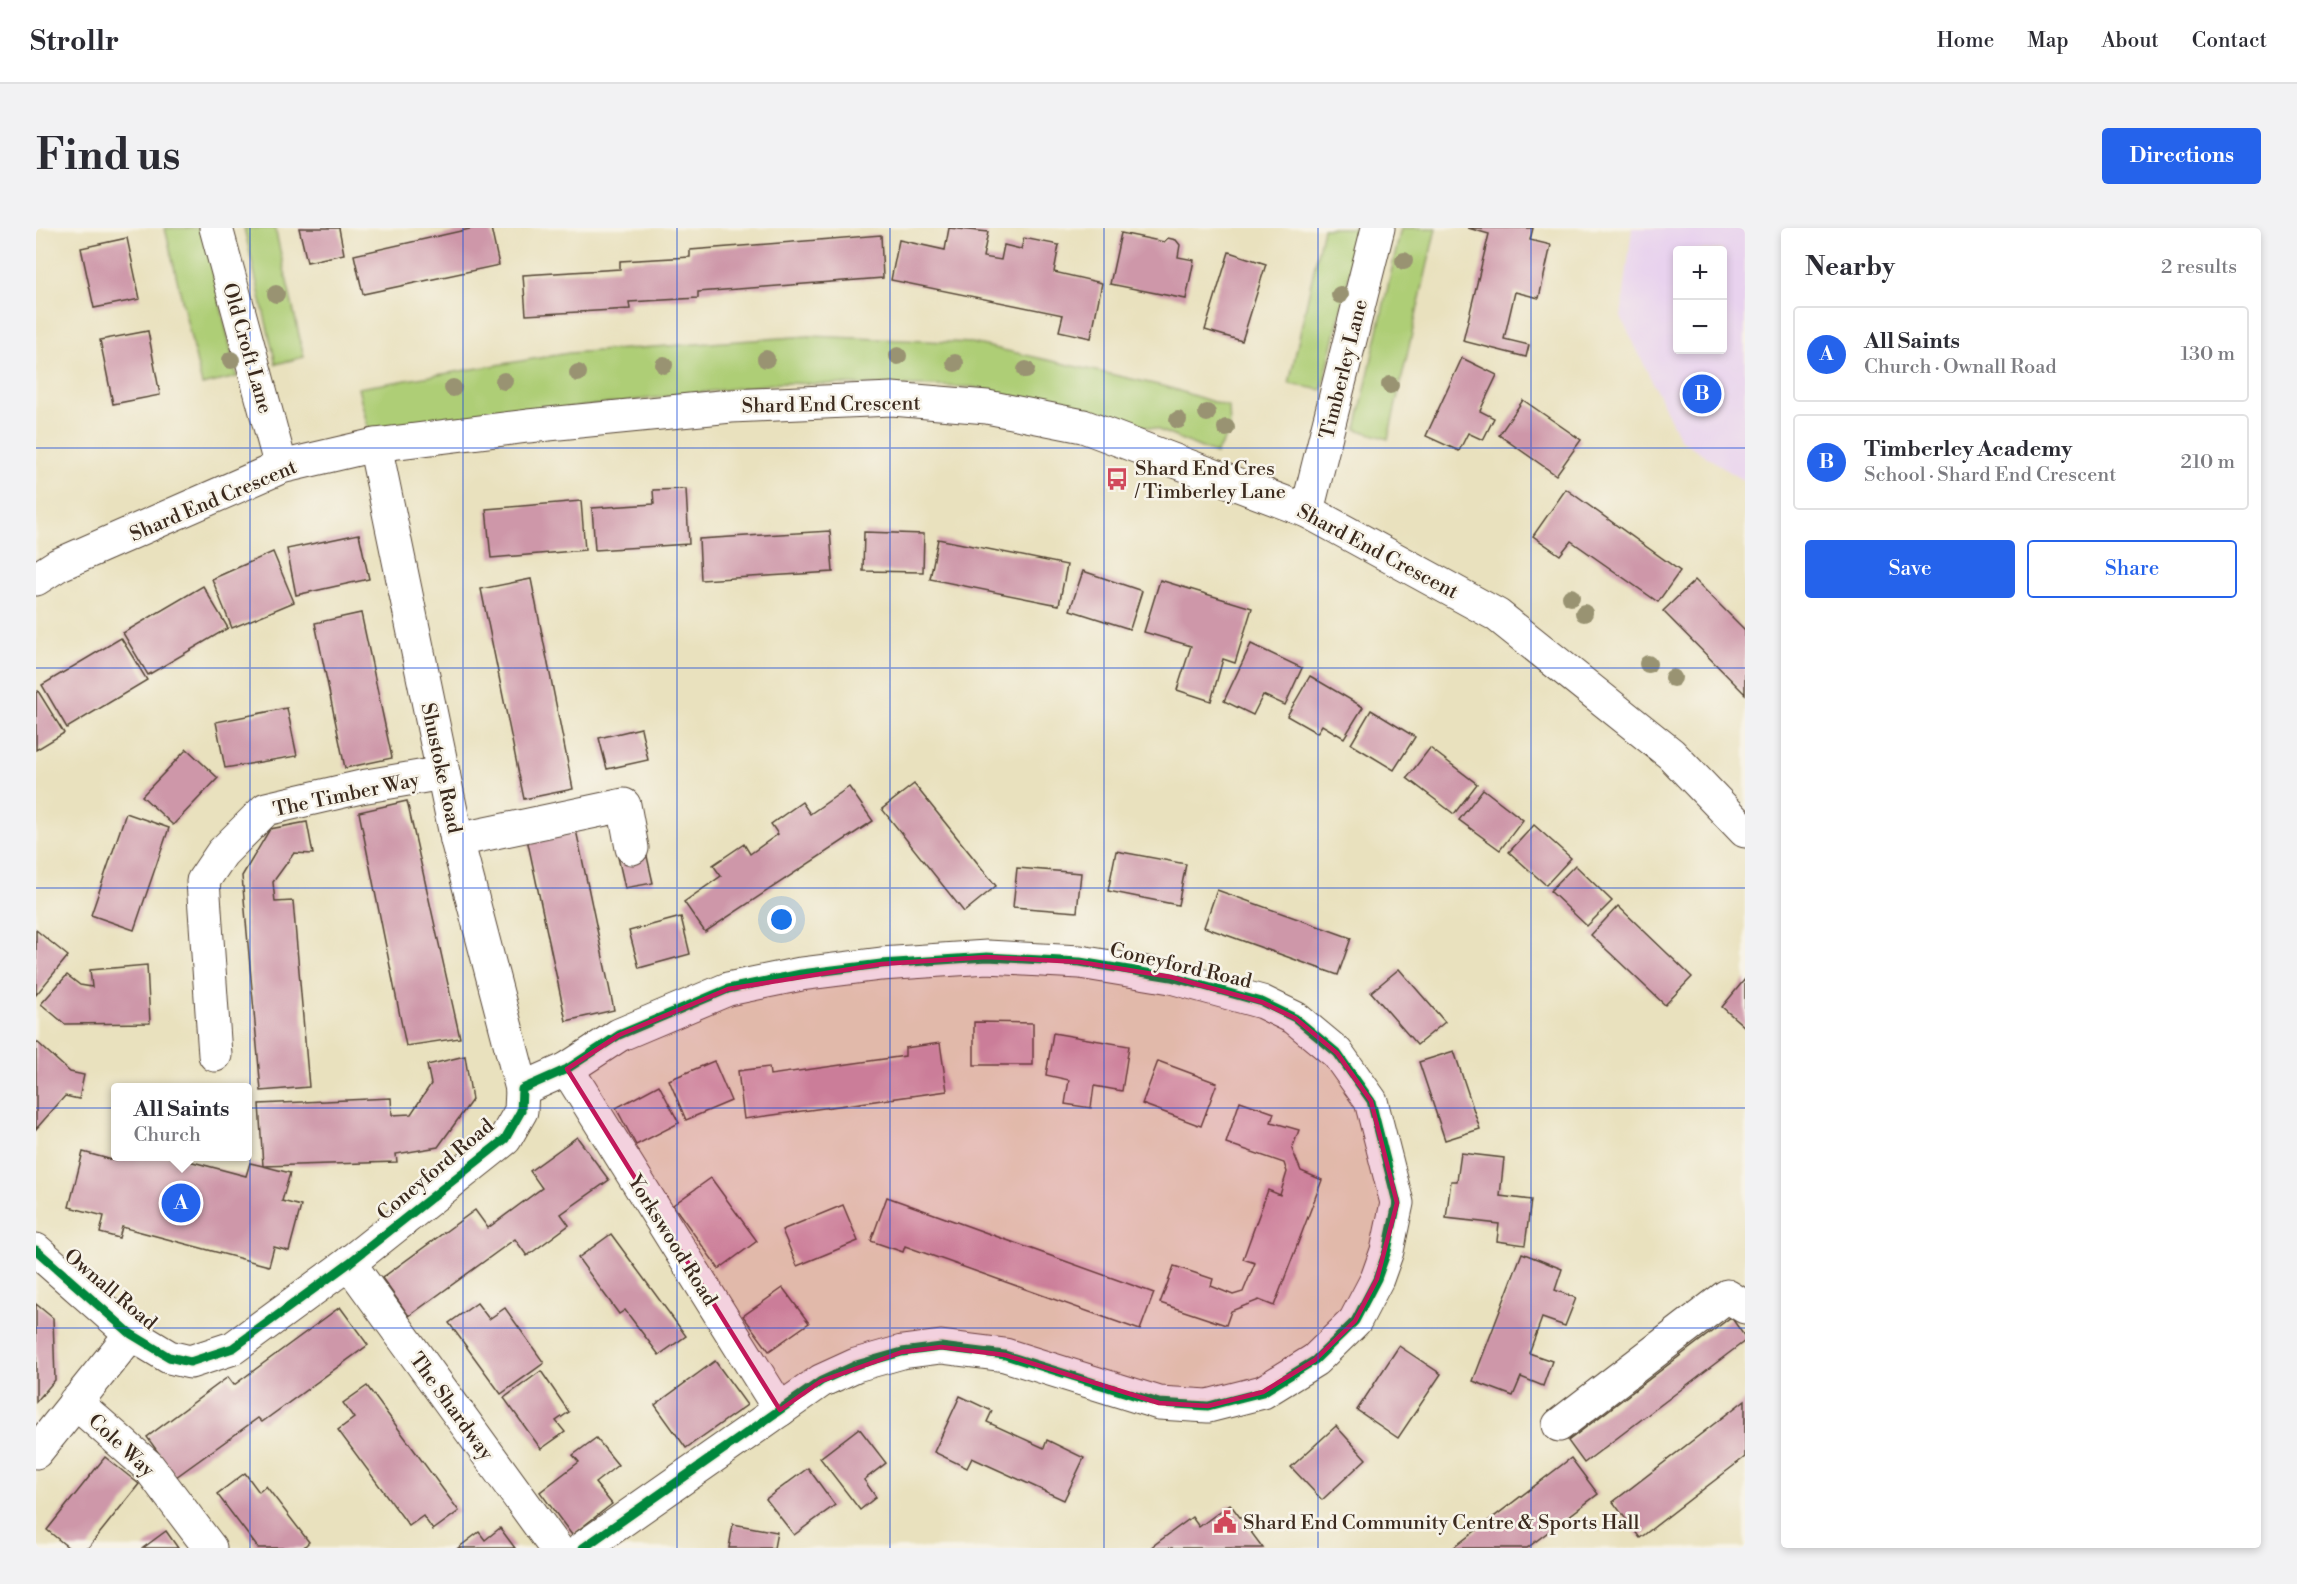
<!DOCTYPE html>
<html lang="en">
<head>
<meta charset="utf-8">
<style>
  :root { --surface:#fff; --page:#f2f2f3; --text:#2b2b33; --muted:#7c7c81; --line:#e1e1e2; --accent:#2563eb }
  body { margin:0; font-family:"Libre Bodoni",serif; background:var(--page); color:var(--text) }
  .controls { position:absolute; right:18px; top:18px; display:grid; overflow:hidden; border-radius:6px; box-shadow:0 3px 9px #0003 }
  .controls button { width:54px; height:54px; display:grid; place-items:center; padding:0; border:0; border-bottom:2px solid var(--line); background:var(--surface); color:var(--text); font:30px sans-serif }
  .you { position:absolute; left:746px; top:692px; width:21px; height:21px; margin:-15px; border:4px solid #fff; border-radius:50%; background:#1a73e8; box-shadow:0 0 0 9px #1a73e833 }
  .badge { display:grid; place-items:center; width:39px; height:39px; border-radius:50%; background:var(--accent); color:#fff; font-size:20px; font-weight:700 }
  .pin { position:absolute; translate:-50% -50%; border:3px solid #fff; box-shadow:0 2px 6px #0006 }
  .popup { position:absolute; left:75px; top:855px; width:141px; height:78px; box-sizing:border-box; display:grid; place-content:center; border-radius:6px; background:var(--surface); filter:drop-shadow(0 2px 4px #0005); font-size:20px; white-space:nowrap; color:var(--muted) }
  .popup b { font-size:22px; color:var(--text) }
  .popup::after { content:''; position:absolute; left:50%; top:100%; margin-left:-12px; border:12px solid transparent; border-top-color:var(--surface) }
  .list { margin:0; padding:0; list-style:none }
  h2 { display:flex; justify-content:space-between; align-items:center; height:78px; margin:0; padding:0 24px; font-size:26px }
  h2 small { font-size:20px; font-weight:400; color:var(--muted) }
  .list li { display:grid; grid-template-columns:39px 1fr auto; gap:18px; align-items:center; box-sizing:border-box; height:96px; margin:0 12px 12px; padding:0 12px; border:2px solid var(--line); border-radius:6px }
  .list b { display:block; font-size:22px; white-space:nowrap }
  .list p { margin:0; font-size:20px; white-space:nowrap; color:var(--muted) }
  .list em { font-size:20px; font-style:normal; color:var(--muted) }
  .actions { display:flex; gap:12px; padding:18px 24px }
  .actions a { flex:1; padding:14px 0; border:2px solid var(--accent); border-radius:6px; text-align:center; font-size:21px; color:var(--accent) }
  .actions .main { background:var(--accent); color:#fff }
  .map { position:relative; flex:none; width:1709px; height:1320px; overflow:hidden; border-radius:6px }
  header { display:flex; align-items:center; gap:36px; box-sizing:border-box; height:84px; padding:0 30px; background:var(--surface); border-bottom:2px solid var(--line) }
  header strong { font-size:28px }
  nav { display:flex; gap:33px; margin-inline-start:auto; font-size:21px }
  .intro { display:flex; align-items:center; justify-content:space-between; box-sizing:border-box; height:144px; padding:0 36px }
  h1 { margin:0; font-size:42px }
  .button { padding:15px 27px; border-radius:6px; background:var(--accent); color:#fff; font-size:21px; font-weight:700 }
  main { display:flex; gap:36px; padding:0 36px }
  aside { flex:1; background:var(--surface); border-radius:6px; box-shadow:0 3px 9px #0003 }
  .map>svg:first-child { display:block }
</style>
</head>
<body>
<header>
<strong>Strollr</strong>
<nav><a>Home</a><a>Map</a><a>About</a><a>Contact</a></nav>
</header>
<div class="intro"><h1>Find us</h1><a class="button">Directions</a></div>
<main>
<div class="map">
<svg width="1709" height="1320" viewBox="0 0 1709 1320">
  <rect width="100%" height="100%" fill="#f7f3e8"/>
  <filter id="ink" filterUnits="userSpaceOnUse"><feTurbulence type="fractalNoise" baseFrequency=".0167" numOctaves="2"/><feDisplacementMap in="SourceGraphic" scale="12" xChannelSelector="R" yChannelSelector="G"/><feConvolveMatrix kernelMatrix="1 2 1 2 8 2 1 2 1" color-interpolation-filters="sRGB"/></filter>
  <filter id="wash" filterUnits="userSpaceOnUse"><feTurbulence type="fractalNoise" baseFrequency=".008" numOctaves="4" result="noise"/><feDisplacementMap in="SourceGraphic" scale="24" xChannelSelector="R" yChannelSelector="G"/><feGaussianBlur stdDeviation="1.35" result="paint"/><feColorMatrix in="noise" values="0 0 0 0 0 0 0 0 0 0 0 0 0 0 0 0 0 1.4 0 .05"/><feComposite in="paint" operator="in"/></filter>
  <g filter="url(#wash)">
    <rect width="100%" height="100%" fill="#e9e1be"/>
    <path fill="#e8d2ee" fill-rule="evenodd" d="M1596,0H1709V254L1644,211L1585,89ZM1642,22H1686V122H1642Z"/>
    <g fill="#aece76" stroke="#747c4a" stroke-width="1.5">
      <polygon points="129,0 167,0 201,149 166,157"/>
      <polygon points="208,0 239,0 268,129 240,136"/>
      <polygon points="1287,0 1324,0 1286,162 1253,156"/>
      <polygon points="1365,0 1400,0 1352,211 1320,201"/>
      <polygon points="773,108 936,115 1131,159 1193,179 1194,202 1180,226 1120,201 936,159 745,155 333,204 322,160 533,125"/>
    </g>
    <g id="blocks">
      <g fill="#ce97a9">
        <polygon points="263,0 303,0 308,26 271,34"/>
        <polygon points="438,0 455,0 463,37 327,66 318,27"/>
        <polygon points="913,0 952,4 947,29 965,32 968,17 985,21 988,10 1023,17 1018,44 1066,55 1055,110 1023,103 1027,87 855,52 863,12 909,22"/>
        <polygon points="1432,0 1497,0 1494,12 1515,17 1503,70 1479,64 1468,111 1493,117 1490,129 1427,113 1453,6"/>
        <polygon points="1085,5 1128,14 1132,10 1140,12 1144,17 1142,29 1158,32 1150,71 1074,56"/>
        <polygon points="845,7 847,50 662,64 662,70 593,74 594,81 490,87 487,47 584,41 584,33 654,29 654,22"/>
        <polygon points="91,10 104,71 58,80 45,20"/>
        <polygon points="1193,24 1230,36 1206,113 1169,102"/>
        <polygon points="112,103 124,167 77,176 64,112"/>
        <polygon points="1426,130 1461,147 1444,183 1458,190 1447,212 1432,205 1423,223 1390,208"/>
        <polygon points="1487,172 1545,212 1520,247 1463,207"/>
        <polygon points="650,261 653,316 559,322 556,280 618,276 617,262"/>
        <polygon points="1530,261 1644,343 1622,374 1535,313 1524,327 1497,308"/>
        <polygon points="545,273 549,322 455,330 450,281"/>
        <polygon points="794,303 797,344 665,352 663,311"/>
        <polygon points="828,304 888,306 887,344 827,343"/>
        <polygon points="323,306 333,351 260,367 251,321"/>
        <polygon points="902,311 1031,337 1023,377 894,351"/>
        <polygon points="237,324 258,374 196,400 176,351"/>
        <polygon points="1047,343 1106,363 1094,401 1034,382"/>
        <polygon points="495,351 537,561 488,571 445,361"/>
        <polygon points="1124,352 1216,380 1199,435 1187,431 1175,473 1141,462 1155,418 1108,404"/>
        <polygon points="1659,352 1709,402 1709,466 1627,383"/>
        <polygon points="167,358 192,400 112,447 87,405"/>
        <polygon points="325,385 356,530 309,540 279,395"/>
        <polygon points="85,410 111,452 31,500 6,457"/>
        <polygon points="1215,416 1266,440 1249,477 1227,467 1217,487 1188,473"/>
        <polygon points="1274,448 1327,479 1308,510 1286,497 1281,505 1251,488"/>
        <polygon points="2,463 28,505 0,522 0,465"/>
        <polygon points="251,480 261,528 189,540 180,494"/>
        <polygon points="1335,482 1379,509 1358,542 1315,516"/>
        <polygon points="605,500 612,532 571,541 563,510"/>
        <polygon points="1394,520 1441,556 1418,586 1371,550"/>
        <polygon points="151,521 182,550 137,597 106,568"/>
        <polygon points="878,556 960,658 928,684 846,581"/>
        <polygon points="813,559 837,593 669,704 648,674 685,648 677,637 708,616 714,626 742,606 735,596 766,574 774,586"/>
        <polygon points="1447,561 1487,592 1464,622 1423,592"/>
        <polygon points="371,573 424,810 370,818 323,584"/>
        <polygon points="90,585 133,600 98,702 55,687"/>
        <polygon points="271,594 277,626 258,625 237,654 239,674 257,673 273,859 225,863 206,648 234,601"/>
        <polygon points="539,597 578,782 530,793 490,606"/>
        <polygon points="1498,597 1535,630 1510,657 1473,624"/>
        <polygon points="1080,623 1150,636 1142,677 1072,663"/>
        <polygon points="610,624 617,655 589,660 582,629"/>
        <polygon points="1539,637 1576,673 1551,698 1514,663"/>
        <polygon points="981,640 1045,645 1041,684 977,679"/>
        <polygon points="1181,662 1315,710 1302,747 1168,699"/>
        <polygon points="1582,678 1656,749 1629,777 1555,707"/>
        <polygon points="645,689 654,726 603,740 593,703"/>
        <polygon points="0,702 32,728 0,767"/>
        <polygon points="111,737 114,795 29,796 5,776 31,747 44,757 56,759 54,742"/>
        <polygon points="1363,741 1409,794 1381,817 1335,764"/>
        <polygon points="1709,751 1709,799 1686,779"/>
        <polygon points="938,794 997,795 997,837 938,837"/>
        <polygon points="1017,805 1093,818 1086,863 1058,858 1055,880 1029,876 1033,852 1010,847"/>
        <polygon points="0,813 34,844 48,847 43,871 29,868 0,901"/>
        <polygon points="904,815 911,863 708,891 702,843 733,839 734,847 869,828 869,820"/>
        <polygon points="1418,823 1444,901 1409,912 1383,834"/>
        <polygon points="429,828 436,872 402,919 360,926 361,934 227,938 254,945 246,973 265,978 253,1023 238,1019 233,1038 86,999 83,1010 64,1005 68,988 33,979 47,924 80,933 81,928 134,928 210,948 214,935 227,938 223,876 355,870 356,887 375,886 395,856 391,837"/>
        <polygon points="678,833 695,873 650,892 633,852"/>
        <polygon points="1122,833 1181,855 1165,898 1106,876"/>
        <polygon points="623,857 643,895 600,917 580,880"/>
        <polygon points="1204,873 1238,885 1235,894 1263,902 1256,921 1265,943 1286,952 1238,1078 1223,1072 1195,1083 1190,1097 1124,1075 1138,1038 1177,1051 1175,1058 1197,1067 1207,1064 1219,1035 1207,1031 1232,962 1244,967 1251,944 1248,935 1190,915"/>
        <polygon points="541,909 573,952 525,986 533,997 491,1028 479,1011 373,1088 346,1050 439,982 452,1000 506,960 494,943"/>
        <polygon points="1425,925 1468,930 1464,968 1495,972 1489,1017 1461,1013 1463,996 1410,990 1415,953 1421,953"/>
        <polygon points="675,950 721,1013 683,1041 637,977"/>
        <polygon points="851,969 1118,1065 1104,1102 869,1018 867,1024 835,1013"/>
        <polygon points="807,977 822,1013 761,1038 746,1002"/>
        <polygon points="575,1006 650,1108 623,1127 589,1082 583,1086 542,1030"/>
        <polygon points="1486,1025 1526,1041 1519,1062 1540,1070 1529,1098 1506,1090 1493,1125 1516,1133 1507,1158 1485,1149 1477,1168 1437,1153"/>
        <polygon points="747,1060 773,1095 733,1123 707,1088"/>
        <polygon points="441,1075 453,1091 469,1080 508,1135 465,1166 413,1095"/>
        <polygon points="0,1076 17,1090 19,1152 0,1174"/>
        <polygon points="304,1079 332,1117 226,1194 222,1190 140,1249 111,1209 192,1149 198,1157"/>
        <polygon points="1695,1089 1709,1109 1709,1113 1548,1235 1532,1213"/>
        <polygon points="1363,1118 1405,1146 1362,1210 1321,1182"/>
        <polygon points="679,1133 711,1177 650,1220 619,1177"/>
        <polygon points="505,1143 533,1184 520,1193 529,1204 505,1221 468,1170"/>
        <polygon points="331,1158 423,1283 397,1302 387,1288 373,1298 302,1202 318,1190 307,1175"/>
        <polygon points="924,1168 956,1183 951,1194 1008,1220 1011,1212 1048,1230 1028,1272 936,1230 931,1240 898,1224"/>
        <polygon points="1709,1172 1709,1229 1604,1310 1577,1274"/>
        <polygon points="1300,1198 1330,1231 1286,1272 1255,1239"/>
        <polygon points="823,1200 850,1235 828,1252 840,1269 824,1282 784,1230"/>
        <polygon points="560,1210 582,1237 559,1255 576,1276 536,1307 504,1264 543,1234 537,1227"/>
        <polygon points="69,1229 103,1256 52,1320 33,1320 11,1302"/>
        <polygon points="1535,1230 1562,1266 1491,1320 1417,1320"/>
        <polygon points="772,1240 799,1277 758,1307 730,1271"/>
        <polygon points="209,1245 223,1264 230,1258 273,1314 267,1320 222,1320 181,1266"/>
        <polygon points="1194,1276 1227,1320 1114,1320 1156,1289 1163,1299"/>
        <polygon points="697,1296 741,1304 738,1320 693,1320"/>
        <polygon points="464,1300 479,1320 422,1320 443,1304 449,1312"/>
        <polygon points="130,1303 142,1320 107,1320"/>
      </g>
    </g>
  </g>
  <g filter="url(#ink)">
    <use href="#blocks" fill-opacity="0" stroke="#554536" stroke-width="1.5"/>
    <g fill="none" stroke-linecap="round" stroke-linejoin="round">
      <g stroke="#554536" stroke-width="35">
        <g id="minor">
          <polyline points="180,0 245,239"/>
          <polyline points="339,217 421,612 486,861"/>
          <polyline points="1271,283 1342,0"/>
          <polyline points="0,351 22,337 245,239 339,217 492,198 695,178 856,171 951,179 1047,198 1271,283 1461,387 1635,526 1709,603"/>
          <polyline points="421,612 588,577 596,620"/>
          <polyline points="179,827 167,653 186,625 230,581 325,559 407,545"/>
          <polyline points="531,841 744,1182"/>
          <polyline points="0,1022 95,1106 133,1129 154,1134 197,1120 313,1035 469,911 485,883 486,861 531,841 583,807 692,761 765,746 845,736 951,729 1044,734 1135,749 1226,774 1259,790 1301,825 1335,873 1361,975 1351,1023 1341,1051 1319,1093 1279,1132 1227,1164 1172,1178 1123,1175 969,1127 905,1119 866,1124 820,1137 785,1153 547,1320"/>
          <polyline points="313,1035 520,1320"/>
          <polyline points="39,1174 112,1238 174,1320"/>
          <polyline points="1523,1197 1691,1068 1709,1079"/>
          <polyline points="0,1224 95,1106"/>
        </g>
      </g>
      <use href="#minor" stroke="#fff" stroke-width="33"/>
      <g stroke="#f7f3e8" stroke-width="13">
        <polyline id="cycleway" points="0,1022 95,1106 133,1129 154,1134 197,1120 313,1035 469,911 485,883 486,861 531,841 583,807 692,761 765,746 845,736 951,729 1044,734 1135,749 1226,774 1259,790 1301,825 1335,873 1361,975 1351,1023 1341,1051 1319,1093 1279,1132 1227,1164 1172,1178 1123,1175 969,1127 905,1119 866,1124 820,1137 785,1153 547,1320"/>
      </g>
      <use href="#cycleway" stroke="#00873e" stroke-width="9"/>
    </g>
    <g fill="#999372">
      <circle cx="1368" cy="33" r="9"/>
      <circle cx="240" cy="66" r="9"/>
      <circle cx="1304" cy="67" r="9"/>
      <circle cx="862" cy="128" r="9"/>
      <circle cx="730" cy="131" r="9"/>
      <circle cx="195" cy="132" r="9"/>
      <circle cx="919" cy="135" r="9"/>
      <circle cx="628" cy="137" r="9"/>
      <circle cx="990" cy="142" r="9"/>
      <circle cx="542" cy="145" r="9"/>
      <circle cx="468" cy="153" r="9"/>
      <circle cx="1354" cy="157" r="9"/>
      <circle cx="417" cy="160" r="9"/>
      <circle cx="1171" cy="185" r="9"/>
      <circle cx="1142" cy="192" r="9"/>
      <circle cx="1190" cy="200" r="9"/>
      <circle cx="1535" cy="369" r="9"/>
      <circle cx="1548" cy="385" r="9"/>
      <circle cx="1612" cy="436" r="9"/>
      <circle cx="1637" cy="450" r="9"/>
    </g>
  </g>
  <path fill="#c2185b" fill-opacity="0.2" stroke="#c2185b" stroke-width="4.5" stroke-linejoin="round" d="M951,729L1044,734L1135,749L1226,774L1259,790L1301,825L1335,873L1361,975L1341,1051L1319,1093L1279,1132L1227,1164L1172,1178L1123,1175L969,1127L905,1119L866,1124L785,1153L744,1182L531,841L583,807L692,761L845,736Z"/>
  <path fill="none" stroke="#1d4ed8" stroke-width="1.5" stroke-opacity="0.55" d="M214,0V1320M427,0V1320M641,0V1320M854,0V1320M1068,0V1320M1282,0V1320M1495,0V1320M0,220H1709M0,440H1709M0,660H1709M0,880H1709M0,1100H1709"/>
  <defs>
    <g id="bus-bare" transform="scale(1.8)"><path d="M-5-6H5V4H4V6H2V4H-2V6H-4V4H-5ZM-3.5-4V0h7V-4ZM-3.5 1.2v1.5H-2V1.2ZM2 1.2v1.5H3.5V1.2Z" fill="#d1495b" stroke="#f7f3e8" stroke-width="2.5" paint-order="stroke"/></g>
    <g id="civic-bare" transform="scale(1.8)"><path d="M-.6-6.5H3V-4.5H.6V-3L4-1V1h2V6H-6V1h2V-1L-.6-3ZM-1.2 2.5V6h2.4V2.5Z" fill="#d1495b" stroke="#f7f3e8" stroke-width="2.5" paint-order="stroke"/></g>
  </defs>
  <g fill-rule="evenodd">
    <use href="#bus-bare" x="1081" y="251"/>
    <use href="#civic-bare" x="1189" y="1294"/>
  </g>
  <g text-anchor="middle" stroke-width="5" stroke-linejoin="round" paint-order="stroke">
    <g font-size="20" fill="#3b2a1e" stroke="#f7f3e8">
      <text transform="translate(212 120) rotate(74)" y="7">Old Croft Lane</text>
      <text transform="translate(1307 141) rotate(-76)" y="7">Timberley Lane</text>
      <text transform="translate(795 176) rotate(-1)" y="7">Shard End Crescent</text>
      <text transform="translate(177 272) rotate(-23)" y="7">Shard End Crescent</text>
      <text transform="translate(1342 323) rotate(28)" y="7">Shard End Crescent</text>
      <text transform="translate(406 540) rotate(78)" y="7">Shustoke Road</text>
      <text transform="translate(310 566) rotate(-12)" y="7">The Timber Way</text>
      <text transform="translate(1145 737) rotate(13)" y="7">Coneyford Road</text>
      <text transform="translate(399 941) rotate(-40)" y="7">Coneyford Road</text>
      <text transform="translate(637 1012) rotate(58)" y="7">Yorkswood Road</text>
      <text transform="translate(75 1061) rotate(40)" y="7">Ownall Road</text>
      <text transform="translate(416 1178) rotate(54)" y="7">The Shardway</text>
      <text transform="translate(86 1217) rotate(43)" y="7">Cole Way</text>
    </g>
    <g font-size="20" fill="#3b2a1e" stroke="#f7f3e8" text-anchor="start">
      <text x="1099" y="247">Shard End Cres<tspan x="1099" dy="23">/ Timberley Lane</tspan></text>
      <text x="1207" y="1301">Shard End Community Centre &amp; Sports Hall</text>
    </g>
  </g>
</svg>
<div class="controls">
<button>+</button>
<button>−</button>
</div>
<div class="you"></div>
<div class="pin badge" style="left:145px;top:975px">A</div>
<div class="popup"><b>All Saints</b>Church</div>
<div class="pin badge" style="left:1666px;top:166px">B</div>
</div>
<aside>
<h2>Nearby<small>2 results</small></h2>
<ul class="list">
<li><span class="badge">A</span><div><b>All Saints</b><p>Church · Ownall Road</p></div><em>130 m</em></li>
<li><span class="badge">B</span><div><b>Timberley Academy</b><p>School · Shard End Crescent</p></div><em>210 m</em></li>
</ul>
<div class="actions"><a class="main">Save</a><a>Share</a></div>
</aside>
</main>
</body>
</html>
